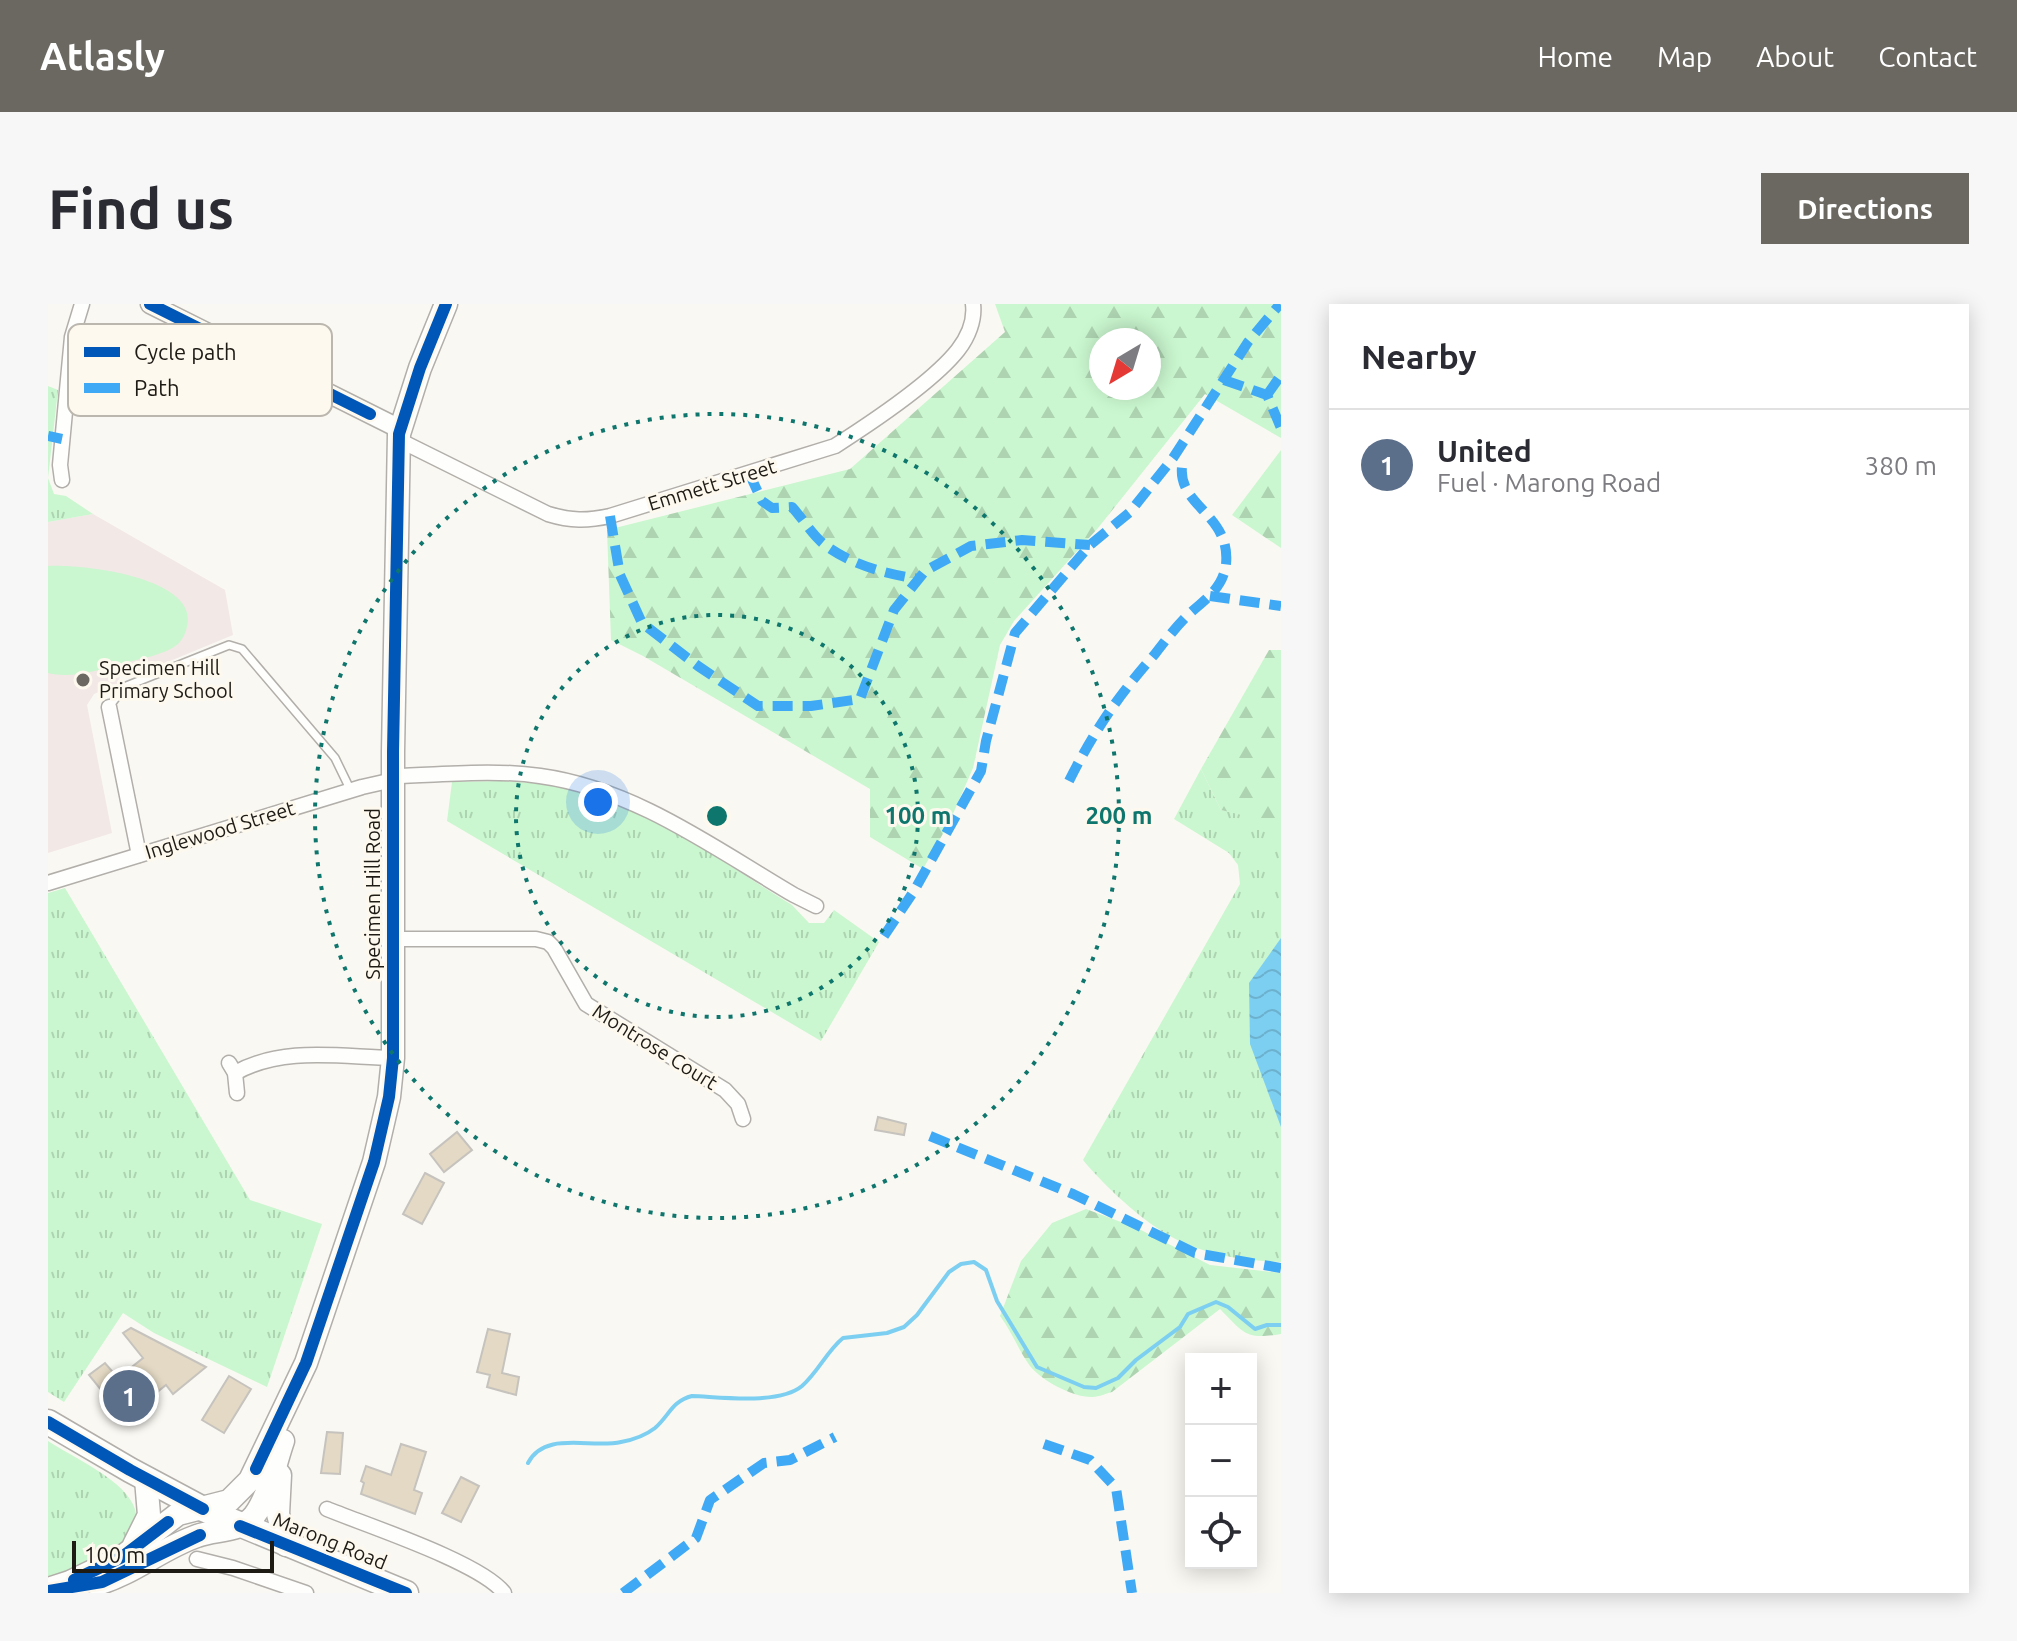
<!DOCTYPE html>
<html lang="en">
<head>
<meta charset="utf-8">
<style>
  :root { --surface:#fff; --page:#f7f7f7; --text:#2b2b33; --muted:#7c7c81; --line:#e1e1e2; --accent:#6b6862 }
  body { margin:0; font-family:Ubuntu,sans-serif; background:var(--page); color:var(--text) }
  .controls { position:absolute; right:24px; bottom:24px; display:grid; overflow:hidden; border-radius:0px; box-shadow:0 4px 20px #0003 }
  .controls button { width:72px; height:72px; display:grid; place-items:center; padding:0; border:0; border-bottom:2px solid var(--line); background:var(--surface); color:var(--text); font:40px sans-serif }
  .compass { position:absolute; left:1041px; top:24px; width:72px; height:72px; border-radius:50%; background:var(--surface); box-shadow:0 4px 20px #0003; rotate:218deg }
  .scale { position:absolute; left:24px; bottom:20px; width:202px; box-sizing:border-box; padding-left:8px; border:4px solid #1e1b15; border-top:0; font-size:22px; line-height:28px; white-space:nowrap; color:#1e1b15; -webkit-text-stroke:6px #fef9ef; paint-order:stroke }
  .you { position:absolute; left:550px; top:498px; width:28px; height:28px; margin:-20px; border:6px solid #fff; border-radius:50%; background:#1a73e8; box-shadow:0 0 0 12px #1a73e833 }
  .badge { display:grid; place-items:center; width:52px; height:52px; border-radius:50%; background:var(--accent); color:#fff; font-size:26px; font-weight:700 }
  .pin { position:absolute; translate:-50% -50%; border:4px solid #fff; box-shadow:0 2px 8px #0006 }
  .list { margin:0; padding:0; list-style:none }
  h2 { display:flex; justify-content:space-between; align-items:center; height:104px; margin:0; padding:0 32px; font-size:34px }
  h2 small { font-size:26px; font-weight:400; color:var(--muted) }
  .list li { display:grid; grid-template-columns:52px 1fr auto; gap:24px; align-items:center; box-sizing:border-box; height:112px; padding:0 32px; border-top:2px solid var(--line) }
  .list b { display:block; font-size:30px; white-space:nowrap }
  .list p { margin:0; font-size:26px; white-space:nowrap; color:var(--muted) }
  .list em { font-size:26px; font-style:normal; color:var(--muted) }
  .icon { flex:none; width:44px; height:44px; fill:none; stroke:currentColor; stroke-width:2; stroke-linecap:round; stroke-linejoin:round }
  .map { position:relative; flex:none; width:1233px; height:1289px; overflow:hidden; border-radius:0px }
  header { display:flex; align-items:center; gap:48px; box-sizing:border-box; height:112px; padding:0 40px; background:var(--accent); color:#fff }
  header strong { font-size:38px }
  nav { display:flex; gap:44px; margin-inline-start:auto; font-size:28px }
  .intro { display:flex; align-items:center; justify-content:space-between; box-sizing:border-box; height:192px; padding:0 48px }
  h1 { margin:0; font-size:56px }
  .button { padding:20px 36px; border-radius:0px; background:var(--accent); color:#fff; font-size:28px; font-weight:700 }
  main { display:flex; gap:48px; padding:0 48px }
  aside { flex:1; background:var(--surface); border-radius:0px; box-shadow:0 4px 20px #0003 }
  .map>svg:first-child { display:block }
</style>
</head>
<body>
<header>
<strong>Atlasly</strong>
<nav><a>Home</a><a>Map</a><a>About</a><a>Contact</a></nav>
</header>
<div class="intro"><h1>Find us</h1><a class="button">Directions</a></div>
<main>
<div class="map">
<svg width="1233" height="1289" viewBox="0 0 1233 1289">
  <defs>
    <pattern id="grass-tufts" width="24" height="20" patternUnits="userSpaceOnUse" patternTransform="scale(2)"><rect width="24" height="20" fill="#caf7cf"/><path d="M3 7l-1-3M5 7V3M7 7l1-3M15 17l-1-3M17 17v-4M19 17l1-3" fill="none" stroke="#add3b1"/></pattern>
    <pattern id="forest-firs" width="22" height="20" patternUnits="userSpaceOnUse" patternTransform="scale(2)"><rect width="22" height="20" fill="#caf7cf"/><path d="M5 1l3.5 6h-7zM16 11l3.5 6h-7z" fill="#add3b1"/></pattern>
    <pattern id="water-waves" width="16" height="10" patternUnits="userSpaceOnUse" patternTransform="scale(2)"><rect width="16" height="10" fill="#7dcff1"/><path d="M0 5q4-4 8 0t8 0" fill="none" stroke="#6cb1ce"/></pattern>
  </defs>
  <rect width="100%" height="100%" fill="#faf8f2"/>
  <polygon fill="#f2e8e6" points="45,210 177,286 185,331 88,371 85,366 72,372 70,380 46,390 39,401 64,529 0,549 0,218"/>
  <g fill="url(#grass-tufts)">
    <polygon points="0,82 10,86 0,174 6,190 18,192 45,210 0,218"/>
    <path d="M1153,465L1173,506L1233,518V958C1200,957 1166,952 1136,939C1102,925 1058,884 1035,856L1192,580L1190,561L1181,549L1126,515Z"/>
    <path d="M454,477C490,479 529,483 563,497C627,522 685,565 744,601L761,619H776L786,606L831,638L773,737L399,517L404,478Z"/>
    <polygon points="17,584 202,896 274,920 219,1083 106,1029 75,1009 16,1098 0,1088 0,589"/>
    <path d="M0,1137C20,1150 44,1161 63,1176C131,1228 45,1260 0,1274Z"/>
  </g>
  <g fill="url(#forest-firs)" fill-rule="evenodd">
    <path d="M947,0H1233V134L1157,90L1050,224L966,317L952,341L925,464L901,519L875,565L822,533V485L595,352L563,336L559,226L802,165L957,28ZM1101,36V84H1053V36Z"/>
    <polygon points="1233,146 1233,244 1184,211"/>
    <polygon points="1221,346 1233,346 1233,518 1230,520 1173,506 1153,465"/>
    <path d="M1038,905L1089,924L1162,961L1233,969V1030C1197,1036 1196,1029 1172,1005L1064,1088C1059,1089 1051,1093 1045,1093C1026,1094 994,1077 982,1062C971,1047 964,1028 952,1012L973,957L1004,919Z"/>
  </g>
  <path fill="#caf7cf" d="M0,262C32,260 141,272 140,316C139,325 137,332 131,339C118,351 90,355 73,360C50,366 24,375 0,369Z"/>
  <polygon fill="url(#water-waves)" points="1233,634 1233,823 1202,740 1201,679"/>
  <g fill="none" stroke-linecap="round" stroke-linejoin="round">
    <path stroke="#7dcff1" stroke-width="4" d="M480,1159C497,1126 543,1145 573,1138C584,1136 598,1131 607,1124C621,1112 624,1097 644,1092C673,1093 731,1101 754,1082C770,1068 779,1047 795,1034L839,1029L856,1023L869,1011L901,968L913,960L926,958L938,966L949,997L989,1063L1036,1083L1048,1084L1070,1074L1088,1056L1132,1023L1140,1010L1168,998L1180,1003L1207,1025L1219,1021H1233"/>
  </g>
  <g fill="#e3d9c4" stroke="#c6c3be" stroke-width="2">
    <polygon points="830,813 858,820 856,831 827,826"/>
    <polygon points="409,828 424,846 396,868 382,850"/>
    <polygon points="377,869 396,879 374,920 355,910"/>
    <polygon points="83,1024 158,1063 125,1090 118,1081 92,1102 95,1106 79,1118 41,1071 57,1059 70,1074 95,1054 75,1029"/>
    <polygon points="440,1025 462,1030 454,1069 471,1073 468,1091 439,1083 442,1071 429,1068"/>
    <polygon points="181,1072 203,1085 176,1129 154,1116"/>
    <polygon points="279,1128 295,1129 292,1170 273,1169"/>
    <polygon points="353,1140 378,1148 366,1186 374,1189 367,1210 313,1190 316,1179 313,1177 318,1162 343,1171"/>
    <polygon points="413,1173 431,1182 413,1218 394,1209"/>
  </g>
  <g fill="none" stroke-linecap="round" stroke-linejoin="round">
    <g stroke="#b2afaa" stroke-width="10">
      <polyline id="service" points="61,403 76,383 181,341 194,345 287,454 303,487"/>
    </g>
    <g stroke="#b2afaa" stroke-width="17">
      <g id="minor">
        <path d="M351,136L500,210C523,217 539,217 562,212L787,142C823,119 884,79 910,46C920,33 927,16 925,0"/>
        <polyline points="14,176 12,161 24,33 34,0"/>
        <polyline points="61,403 91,551"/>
        <path d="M345,472C394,471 444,465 492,472C587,485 666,544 746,591L768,602"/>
        <polyline points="0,579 314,483 345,476"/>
        <polyline points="346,635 488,635 500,638 506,644 538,700 677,786 690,800 695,815"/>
        <polyline points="181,759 187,769 189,789"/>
        <path d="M187,769C235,742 292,753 345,754"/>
        <path d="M279,1205C318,1221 434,1259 456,1289"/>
        <polyline points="149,1255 185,1264 258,1289"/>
      </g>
    </g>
    <g stroke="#b2afaa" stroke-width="21">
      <polyline id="tertiary" points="102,0 352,125"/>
    </g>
    <g stroke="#b2afaa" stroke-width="25">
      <g id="secondary">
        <polyline points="232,1171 230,1210 238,1241"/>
        <polyline points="86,1241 101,1211 98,1175"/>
        <path d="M49,1280C85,1270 114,1244 149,1232C167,1225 193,1228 206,1212C221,1192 227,1160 235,1137"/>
        <polyline points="0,1285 22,1278 74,1253 130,1210 181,1197 202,1176 258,1059 326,858 341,793 345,754 345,448 351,130 372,64 398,0"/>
      </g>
    </g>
    <g stroke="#b2afaa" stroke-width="27">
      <polyline id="trunk" points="0,1118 82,1166 155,1205 358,1289"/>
    </g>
    <use href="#service" stroke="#fefefd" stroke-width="7"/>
    <use href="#minor" stroke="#fefefd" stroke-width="14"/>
    <use href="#tertiary" stroke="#fefefd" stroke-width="18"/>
    <use href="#secondary" stroke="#fefefd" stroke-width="22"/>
    <use href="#trunk" stroke="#fefefd" stroke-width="24"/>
    <g stroke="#3fa9f5" stroke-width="10" stroke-dasharray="20 10" stroke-linecap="butt">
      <polyline points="1176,76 1219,91 1233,124"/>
      <polyline points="1219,91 1233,71"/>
      <polyline points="0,132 14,135"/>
      <path d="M701,169L714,197L724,204L744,203C755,215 765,232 777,241C804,261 838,270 871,275"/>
      <polyline points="562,212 572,271 594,319 650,362 710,402 763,402 812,395 846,306 877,267 923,242 974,236 1042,241"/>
      <polyline points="1162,292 1233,302"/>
      <path d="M1021,477C1046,427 1070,392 1107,350C1117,337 1127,324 1139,312C1156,296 1175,285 1178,260C1183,211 1130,202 1134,163"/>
      <polyline points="836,632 866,587 933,467 938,437 967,329 1042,241 1082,208 1125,154 1200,38 1232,0"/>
      <polyline points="882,832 1025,890 1147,949 1233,964"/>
      <polyline points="996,1140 1042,1156 1068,1184 1084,1289"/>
      <polyline points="575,1289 648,1234 662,1196 716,1159 742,1156 787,1133"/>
    </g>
    <g stroke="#fef9ef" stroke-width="17">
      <g id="cycleway">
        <polyline points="102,0 322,110"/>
        <polyline points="0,1118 82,1166 155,1205"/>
        <polyline points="208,1165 258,1059 326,858 341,793 345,754 345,448 351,130 372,64 398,0"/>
        <polyline points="192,1222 358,1289"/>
        <polyline points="26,1276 74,1253 120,1218"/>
        <polyline points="0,1287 54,1278 152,1231"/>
      </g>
    </g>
    <use href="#cycleway" stroke="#0057b8" stroke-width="12"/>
  </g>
  <g fill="none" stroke="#0f766e" stroke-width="4" stroke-dasharray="4 8">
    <circle cx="669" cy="512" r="201"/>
    <circle cx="669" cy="512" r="402"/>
  </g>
  <circle fill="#6b6862" stroke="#fef9ef" stroke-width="3" cx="35" cy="376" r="8"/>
  <g text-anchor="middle" stroke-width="6" stroke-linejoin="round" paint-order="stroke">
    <g font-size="20" fill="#1e1b15" stroke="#fef9ef">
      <text transform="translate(664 181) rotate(-17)" y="7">Emmett Street</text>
      <text transform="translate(172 526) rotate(-17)" y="7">Inglewood Street</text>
      <text transform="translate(325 590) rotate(-90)" y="7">Specimen Hill Road</text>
      <text transform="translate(607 743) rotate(32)" y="7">Montrose Court</text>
      <text transform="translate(282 1237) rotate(22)" y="7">Marong Road</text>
    </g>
    <g font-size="20" fill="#1e1b15" stroke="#fef9ef" text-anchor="start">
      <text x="51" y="371">Specimen Hill<tspan x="51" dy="23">Primary School</tspan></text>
    </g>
  </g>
  <rect x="20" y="20" width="264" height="92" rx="12" fill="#fef9ef" stroke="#bbb6ae" stroke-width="2"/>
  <rect x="36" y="43" width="36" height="10" fill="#0057b8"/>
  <rect x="36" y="79" width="36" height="10" fill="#3fa9f5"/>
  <g font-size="22" fill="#1e1b15">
    <text x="86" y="56">Cycle path</text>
    <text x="86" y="92">Path</text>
  </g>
  <circle cx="669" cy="512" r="12" fill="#0f766e" stroke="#fef9ef" stroke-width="4"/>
  <g font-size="24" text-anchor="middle" font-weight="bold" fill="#0f766e" stroke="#fef9ef" stroke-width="6" stroke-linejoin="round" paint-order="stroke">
    <text x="870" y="520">100 m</text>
    <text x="1071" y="520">200 m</text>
  </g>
</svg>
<div class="controls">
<button>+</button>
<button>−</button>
<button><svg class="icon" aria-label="locate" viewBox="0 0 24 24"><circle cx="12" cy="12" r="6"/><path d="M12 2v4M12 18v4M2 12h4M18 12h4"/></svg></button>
</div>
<svg class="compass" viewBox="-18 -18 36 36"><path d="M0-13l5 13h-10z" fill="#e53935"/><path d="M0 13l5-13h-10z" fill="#7c7c81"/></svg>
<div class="scale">100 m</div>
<div class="you"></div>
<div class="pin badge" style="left:81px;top:1092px;background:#5c6f8a">1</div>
</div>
<aside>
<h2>Nearby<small></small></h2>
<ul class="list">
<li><span class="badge" style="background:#5c6f8a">1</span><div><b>United</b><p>Fuel · Marong Road</p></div><em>380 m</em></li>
</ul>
</aside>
</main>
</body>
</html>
